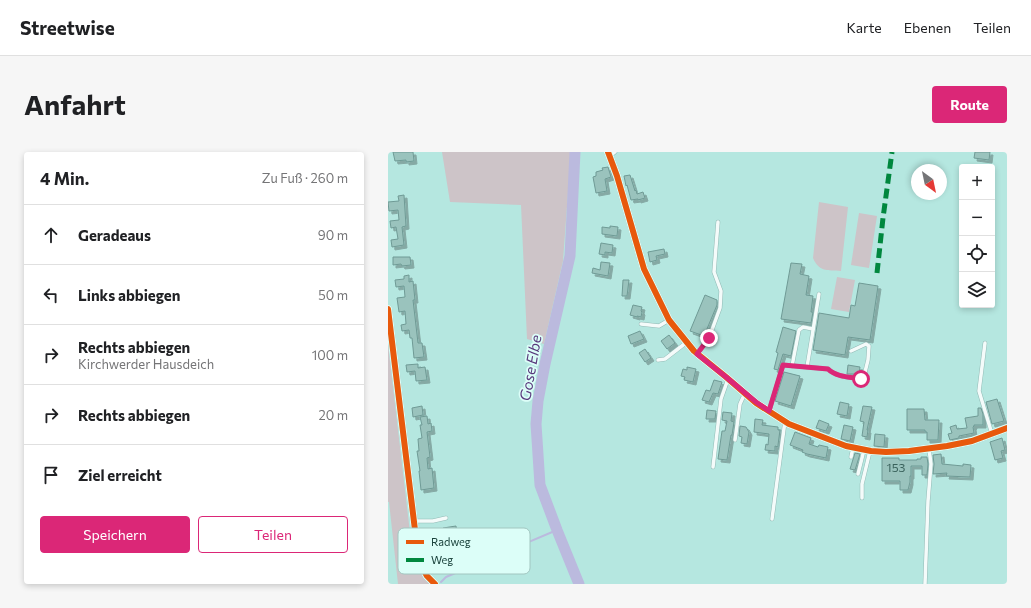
<!DOCTYPE html>
<html lang="de">
<head>
<meta charset="utf-8">
<style>
  :root { --surface:#fff; --page:#f6f6f6; --text:#202124; --muted:#757577; --line:#e0e0e0; --accent:#db2777 }
  body { margin:0; font-family:Commissioner,sans-serif; background:var(--page); color:var(--text) }
  .controls { position:absolute; right:12px; top:12px; display:grid; overflow:hidden; border-radius:4px; box-shadow:0 2px 6px #0003 }
  .controls button { width:36px; height:36px; display:grid; place-items:center; padding:0; border:0; border-bottom:1px solid var(--line); background:var(--surface); color:var(--text); font:20px sans-serif }
  .compass { position:absolute; left:523px; top:12px; width:36px; height:36px; border-radius:50%; background:var(--surface); box-shadow:0 2px 6px #0003; rotate:147deg }
  .stop { position:absolute; width:12px; height:12px; margin:-9px; border:3px solid #db2777; border-radius:50%; background:#fff }
  .stop.end { background:#db2777; border-color:#fff; box-shadow:0 1px 4px #0008 }
  .list { margin:0; padding:0; list-style:none }
  h2 { display:flex; justify-content:space-between; align-items:center; height:52px; margin:0; padding:0 16px; font-size:17px }
  h2 small { font-size:13px; font-weight:400; color:var(--muted) }
  .list li { display:grid; grid-template-columns:26px 1fr auto; gap:12px; align-items:center; box-sizing:border-box; height:60px; padding:0 16px; border-top:1px solid var(--line) }
  .list b { display:block; font-size:15px; white-space:nowrap }
  .list p { margin:0; font-size:13px; white-space:nowrap; color:var(--muted) }
  .list em { font-size:13px; font-style:normal; color:var(--muted) }
  .actions { display:flex; gap:8px; padding:12px 16px }
  .actions a { flex:1; padding:9px 0; border:1px solid var(--accent); border-radius:4px; text-align:center; font-size:14px; color:var(--accent) }
  .actions .main { background:var(--accent); color:#fff }
  .icon { flex:none; width:22px; height:22px; fill:none; stroke:currentColor; stroke-width:2; stroke-linecap:round; stroke-linejoin:round }
  .map { position:relative; flex:none; width:619px; height:432px; overflow:hidden; border-radius:4px }
  header { display:flex; align-items:center; gap:24px; box-sizing:border-box; height:56px; padding:0 20px; background:var(--surface); border-bottom:1px solid var(--line) }
  header strong { font-size:19px }
  nav { display:flex; gap:22px; margin-inline-start:auto; font-size:14px }
  .intro { display:flex; align-items:center; justify-content:space-between; box-sizing:border-box; height:96px; padding:0 24px }
  h1 { margin:0; font-size:28px }
  .button { padding:10px 18px; border-radius:4px; background:var(--accent); color:#fff; font-size:14px; font-weight:700 }
  main { display:flex; gap:24px; padding:0 24px }
  aside { flex:1; background:var(--surface); border-radius:4px; box-shadow:0 2px 6px #0003 }
  .map>svg:first-child { display:block }
</style>
</head>
<body>
<header>
<strong>Streetwise</strong>
<nav><a>Karte</a><a>Ebenen</a><a>Teilen</a></nav>
</header>
<div class="intro"><h1>Anfahrt</h1><a class="button">Route</a></div>
<main>
<aside>
<h2>4 Min.<small>Zu Fuß · 260 m</small></h2>
<ul class="list">
<li><svg class="icon" aria-label="ahead" viewBox="0 0 24 24"><path d="M12 20V5M6 11l6-6 6 6"/></svg><div><b>Geradeaus</b></div><em>90 m</em></li>
<li><svg class="icon" aria-label="left" viewBox="0 0 24 24"><path d="M17 20v-9H6M10 6l-5 5 5 5"/></svg><div><b>Links abbiegen</b></div><em>50 m</em></li>
<li><svg class="icon" aria-label="right" viewBox="0 0 24 24"><path d="M7 20v-9h11M14 6l5 5-5 5"/></svg><div><b>Rechts abbiegen</b><p>Kirchwerder Hausdeich</p></div><em>100 m</em></li>
<li><svg class="icon" aria-label="right" viewBox="0 0 24 24"><path d="M7 20v-9h11M14 6l5 5-5 5"/></svg><div><b>Rechts abbiegen</b></div><em>20 m</em></li>
<li><svg class="icon" aria-label="arrive" viewBox="0 0 24 24"><path d="M6 21V4h12l-3 4 3 4H6"/></svg><div><b>Ziel erreicht</b></div></li>
</ul>
<div class="actions"><a class="main">Speichern</a><a>Teilen</a></div>
</aside>
<div class="map">
<svg width="619" height="432" viewBox="0 0 619 432">
  <defs>
    <filter id="shadow"><feDropShadow dx="3" dy="3" stdDeviation="0" flood-color="#0004"/></filter>
  </defs>
  <rect width="100%" height="100%" fill="#b5e7e0"/>
  <g fill="#cdc4c8">
    <polygon points="54,0 183,0 175,109 156,192 139,187 133,53 62,50"/>
    <path d="M431,50L460,55L453,119C439,118 431,120 425,106Z"/>
    <polygon points="471,61 489,64 481,116 463,113"/>
    <polygon points="449,125 467,128 461,160 443,157"/>
    <polygon points="0,192 26,415 43,431 42,432 10,432 1,350 0,350"/>
  </g>
  <g fill="none" stroke-linecap="round" stroke-linejoin="round">
    <polyline stroke="#bbbade" stroke-width="2" points="53,430 58,425 169,378"/>
    <polyline stroke="#bbbade" stroke-width="11" points="187,0 182,104 157,212 150,249 148,272 152,333 169,378 191,432"/>
  </g>
  <g fill="#9ac3bd" stroke="#6f9a95" filter="url(#shadow)">
    <polygon points="5,0 25,0 26,9 18,10 18,8 7,9"/>
    <polygon points="587,0 602,0 601,8 586,6"/>
    <polygon points="220,15 223,25 217,27 219,39 208,41 205,25 208,24 208,20 215,18 214,16"/>
    <polygon points="242,23 247,39 248,38 249,42 255,40 257,46 250,48 250,47 243,48 239,33 238,34 236,24"/>
    <polygon points="16,43 18,74 14,75 16,93 4,95 3,88 10,87 8,75 3,76 2,69 11,68 10,58 1,59 0,50 11,49 10,44"/>
    <polygon points="222,74 230,75 229,84 214,82 214,75 222,76"/>
    <polygon points="213,91 225,93 224,101 217,100 217,103 211,102"/>
    <polygon points="276,97 277,102 268,104 269,108 262,110 260,100"/>
    <polygon points="5,105 22,105 23,113 14,114 13,112 5,113"/>
    <polygon points="213,110 222,111 220,124 204,121 205,116 212,118"/>
    <polygon points="403,111 414,112 412,122 421,124 418,143 425,144 423,160 425,160 423,171 393,167"/>
    <polygon points="21,123 21,130 25,129 27,148 25,148 30,191 34,191 36,205 26,206 24,186 22,186 21,178 14,179 13,173 18,172 17,159 11,160 9,146 17,145 16,134 8,135 7,128 16,127 16,124"/>
    <polygon points="235,128 241,128 239,144 234,144"/>
    <polygon points="471,131 490,134 482,188 460,185 457,203 425,198 431,161 461,166 463,153 467,154"/>
    <polygon points="317,143 329,148 329,153 316,184 302,179"/>
    <polygon points="245,153 254,155 253,159 254,160 253,165 249,164 249,165 242,163"/>
    <polygon points="395,175 408,179 403,204 395,202 390,218 386,217 390,201 388,200"/>
    <polygon points="252,179 256,187 243,192 240,184"/>
    <polygon points="281,183 287,191 279,197 273,189"/>
    <polygon points="257,197 263,206 257,210 251,201"/>
    <polygon points="30,212 30,216 37,215 39,228 28,229 27,219 19,220 18,213"/>
    <polygon points="460,213 472,215 471,222 459,222"/>
    <polygon points="299,215 308,217 305,230 296,228 297,225 293,224 295,217 299,218"/>
    <polygon points="396,220 412,224 403,254 387,249"/>
    <polygon points="326,228 334,230 330,242 325,241 321,250 314,248 318,238 322,239"/>
    <polygon points="609,247 616,269 604,272 598,250"/>
    <polygon points="452,250 461,252 459,264 449,262"/>
    <polygon points="34,254 35,263 25,265 24,256"/>
    <polygon points="475,254 484,255 479,278 480,278 479,285 474,284 476,270 472,269"/>
    <polygon points="590,256 593,256 595,262 595,273 586,273 586,274 585,275 586,281 571,284 571,286 562,288 560,282 564,281 562,275 568,273 569,277 579,276 577,266 590,264"/>
    <polygon points="519,257 536,257 537,268 551,268 550,288 539,288 539,280 537,280 537,278 519,278"/>
    <polygon points="319,258 328,259 327,267 318,267"/>
    <polygon points="335,260 344,261 343,269 346,270 344,283 343,283 339,308 330,307 334,279 337,279 339,269 334,268"/>
    <polygon points="39,264 40,272 43,271 44,279 39,280 42,305 39,306 40,317 44,316 46,336 33,338 31,319 32,319 29,299 31,299 30,287 34,286 32,273 34,273 32,265"/>
    <polygon points="367,267 375,268 374,273 390,275 390,278 392,278 390,293 390,295 387,294 387,299 377,298 378,292 380,293 381,282 366,280"/>
    <polygon points="431,268 441,272 438,279 428,276"/>
    <polygon points="456,273 465,275 462,289 453,287"/>
    <polygon points="352,274 358,275 361,280 359,292 353,291 354,285 351,284"/>
    <polygon points="407,280 423,286 421,292 430,295 431,293 440,295 438,306 419,302 414,300 415,298 402,293"/>
    <polygon points="487,282 497,283 496,295 486,294"/>
    <polygon points="614,286 617,298 613,299 615,306 607,308 602,290"/>
    <polygon points="467,301 472,302 467,318 462,317"/>
    <polygon points="553,302 554,312 575,314 575,312 583,313 582,325 558,324 559,321 545,322 546,312 545,303"/>
    <polygon points="533,305 539,305 540,312 539,323 534,323 534,314 523,314 523,324 522,324 522,330 520,338 512,338 512,329 494,329 494,306 511,306 511,308 529,308 529,307 533,307"/>
    <polygon points="68,374 69,382 56,383 55,376"/>
  </g>
  <g fill="none" stroke-linecap="round" stroke-linejoin="round">
    <g stroke="#92bab5" stroke-width="4.5">
      <g id="lane">
        <polyline points="222,4 227,0"/>
        <polyline points="253,172 271,174 281,168"/>
        <polyline points="597,191 591,239 604,282"/>
        <polyline points="309,202 321,186 332,156 333,139 326,120 330,70"/>
        <polyline points="270,208 277,207 299,190"/>
        <polyline points="404,214 411,178 415,175 425,177"/>
        <polyline points="419,215 431,142"/>
        <path d="M381,259L395,213L440,217C447,224 469,229 476,224L480,208L481,194L478,192L463,199"/>
        <polyline points="347,288 352,252 357,241"/>
        <polyline points="463,305 465,296"/>
        <polyline points="325,315 333,247 340,227"/>
        <polyline points="470,322 476,298"/>
        <polyline points="474,346 474,332 482,299"/>
        <polyline points="384,367 397,269"/>
        <polyline points="26,369 45,369 58,366"/>
        <polyline points="35,416 63,403 68,399"/>
        <polyline points="537,432 540,349 543,312 541,297"/>
      </g>
    </g>
    <g stroke="#92bab5" stroke-width="8">
      <g id="street">
        <polyline points="220,0 229,24 256,117 281,168 306,199 338,225 368,251 401,272 458,294 483,299 498,300 521,299 559,294 584,289 619,276"/>
        <polyline points="0,157 27,378 33,413 39,424 47,432"/>
      </g>
    </g>
    <use href="#lane" stroke="#f4fbfa" stroke-width="3.5"/>
    <use href="#street" stroke="#f4fbfa" stroke-width="7"/>
    <polyline stroke="#00873e" stroke-width="5" stroke-dasharray="10 5" stroke-linecap="butt" points="489,121 495,66 504,0"/>
    <g stroke="#dcfef8" stroke-width="8">
      <g id="cycleway">
        <polyline points="220,0 229,24 256,117 281,168 306,199 338,225 368,251 401,272 458,294 483,299 498,300 521,299 559,294 584,289 619,276"/>
        <polyline points="0,157 27,378 33,413 39,424 47,432"/>
      </g>
    </g>
    <use href="#cycleway" stroke="#e8590c" stroke-width="6"/>
  </g>
  <g fill="none" stroke-linecap="round" stroke-linejoin="round">
    <path stroke="#db2777" stroke-width="5" d="M321,186L309,202L338,225L368,250L381,259L395,213L440,217C448,225 462,225 473,227"/>
  </g>
  <g text-anchor="middle" stroke-width="3.5" stroke-linejoin="round" paint-order="stroke">
    <g font-size="12" fill="#3a625c">
      <text x="508" y="320">153</text>
    </g>
    <g font-size="15" font-style="italic" fill="#59397c" stroke="#dcfef8">
      <text transform="translate(143 216) rotate(-80)" y="5">Gose Elbe</text>
    </g>
  </g>
  <rect x="10" y="376" width="132" height="46" rx="6" fill="#dcfef8" stroke="#a2c6c0" stroke-width="1"/>
  <rect x="18" y="388" width="18" height="4" fill="#e8590c"/>
  <rect x="18" y="406" width="18" height="4" fill="#00873e"/>
  <g font-size="11" fill="#1a423c">
    <text x="43" y="394">Radweg</text>
    <text x="43" y="412">Weg</text>
  </g>
</svg>
<div class="controls">
<button>+</button>
<button>−</button>
<button><svg class="icon" aria-label="locate" viewBox="0 0 24 24"><circle cx="12" cy="12" r="6"/><path d="M12 2v4M12 18v4M2 12h4M18 12h4"/></svg></button>
<button><svg class="icon" aria-label="layers" viewBox="0 0 24 24"><path d="M12 4l9 5-9 5-9-5zM3 14l9 5 9-5"/></svg></button>
</div>
<svg class="compass" viewBox="-18 -18 36 36"><path d="M0-13l5 13h-10z" fill="#e53935"/><path d="M0 13l5-13h-10z" fill="#757577"/></svg>
<div class="stop" style="left:473px;top:227px"></div>
<div class="stop end" style="left:321px;top:186px"></div>
</div>
</main>
</body>
</html>
